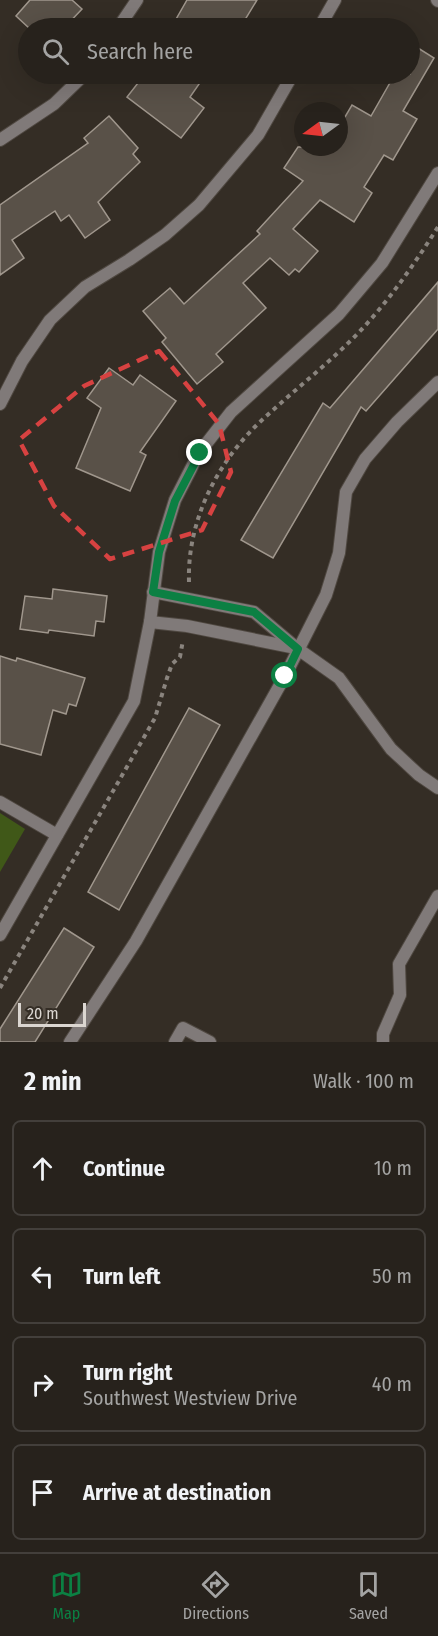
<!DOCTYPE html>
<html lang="en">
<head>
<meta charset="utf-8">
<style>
  :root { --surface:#27221c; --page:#2f2a25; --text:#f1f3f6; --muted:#a4a4a3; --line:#433f3b; --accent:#0b8043 }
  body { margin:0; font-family:"Fira Sans Condensed",sans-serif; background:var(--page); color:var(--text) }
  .compass { position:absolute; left:294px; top:102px; width:54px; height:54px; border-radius:50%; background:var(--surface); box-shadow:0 6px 24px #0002; rotate:255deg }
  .scale { position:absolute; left:18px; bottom:15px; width:68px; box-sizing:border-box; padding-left:6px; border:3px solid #dbd6d1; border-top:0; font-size:16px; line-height:21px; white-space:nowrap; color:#dbd6d1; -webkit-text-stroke:4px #342d25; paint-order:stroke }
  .stop { position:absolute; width:18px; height:18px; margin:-14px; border:4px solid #0b8043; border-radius:50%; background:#fff }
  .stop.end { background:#0b8043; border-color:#fff; box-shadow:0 2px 6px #0008 }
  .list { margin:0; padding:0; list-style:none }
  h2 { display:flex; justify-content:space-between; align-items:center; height:78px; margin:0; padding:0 24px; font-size:26px }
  h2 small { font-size:20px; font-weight:400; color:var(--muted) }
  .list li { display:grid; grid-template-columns:39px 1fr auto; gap:18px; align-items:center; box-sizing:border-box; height:96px; margin:0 12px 12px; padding:0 12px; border:2px solid var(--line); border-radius:9px }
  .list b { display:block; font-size:22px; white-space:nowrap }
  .list p { margin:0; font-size:20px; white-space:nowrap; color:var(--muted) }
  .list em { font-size:20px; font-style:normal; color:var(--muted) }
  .icon { flex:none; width:33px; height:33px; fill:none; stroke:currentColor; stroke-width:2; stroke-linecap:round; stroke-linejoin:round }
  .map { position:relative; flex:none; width:438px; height:1042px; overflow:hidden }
  .search { position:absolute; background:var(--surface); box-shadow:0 6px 24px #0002; left:18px; right:18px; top:18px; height:66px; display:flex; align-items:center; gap:15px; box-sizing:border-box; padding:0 21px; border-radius:33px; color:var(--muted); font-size:22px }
  .sheet { height:510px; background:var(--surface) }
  nav { display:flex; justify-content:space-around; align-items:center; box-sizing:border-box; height:84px; border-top:2px solid var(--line); background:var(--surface); font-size:16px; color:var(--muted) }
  nav a { display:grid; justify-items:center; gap:3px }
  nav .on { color:var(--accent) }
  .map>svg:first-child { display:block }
</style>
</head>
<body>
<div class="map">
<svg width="438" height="1042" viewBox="0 0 438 1042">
  <rect width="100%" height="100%" fill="#342d25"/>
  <polygon fill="#405818" points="0,813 25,829 0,872"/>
  <g fill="#595148" stroke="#a0978d" stroke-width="1.5">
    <polygon points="30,0 72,0 82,9 64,28 29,28 16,16"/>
    <polygon points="187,0 257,0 240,28 171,28"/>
    <polygon points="410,43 434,58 403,111 417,119 393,160 384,155 364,187 372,193 354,222 320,200 293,229 318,251 299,272 295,269 289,275 270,258 243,283 266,308 216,354 223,362 197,384 162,342 166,338 143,311 170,288 184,304 260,234 257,231 303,181 284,168 298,147 339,147 339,127 352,105 371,116 395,74 410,74"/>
    <polygon points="145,74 206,74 190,97 204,108 181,138 127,97"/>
    <polygon points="109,116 138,148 133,154 140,162 98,202 110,220 85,238 69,215 61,221 55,211 12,240 24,258 0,275 0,205 88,143 84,138"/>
    <polygon points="438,282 438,329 366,411 361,407 273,558 241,540 323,403 330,408"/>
    <polygon points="109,368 133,385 140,375 176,401 140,452 146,455 130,491 76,468 101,408 87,398"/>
    <polygon points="53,589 107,596 104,622 96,621 94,636 49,630 48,633 20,629 25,596 52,599"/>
    <polygon points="0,656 16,661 17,658 85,678 76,706 69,704 66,714 53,710 41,755 0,744"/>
    <polygon points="189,708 220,725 119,910 88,892"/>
    <polygon points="64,928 94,947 35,1042 0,1042 0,1029"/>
  </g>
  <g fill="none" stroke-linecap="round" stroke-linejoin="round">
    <g stroke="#4f4841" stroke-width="14">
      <g id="service">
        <polyline points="319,28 335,0"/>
        <polyline points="0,404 22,361 50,320 85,287 129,260 165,235 199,205 258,135 293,74"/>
        <polyline points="153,592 254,612 298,649 339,678 391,749 419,775 438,788"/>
        <polyline points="150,622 187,626 296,648"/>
        <polyline points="0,802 57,835"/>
        <polyline points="70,1042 136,941 285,676 326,595 339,553 346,492 365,459 397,422 438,382"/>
        <polyline points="175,1042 183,1028 210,1042"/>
        <polyline points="383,1042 383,1034 400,995 399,964 438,896"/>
      </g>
    </g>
    <g stroke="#4f4841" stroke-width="14">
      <g id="minor">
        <polyline points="437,0 438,1"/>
        <polyline points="118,28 137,0"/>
        <polyline points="0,140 54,104 85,74"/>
        <polyline points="0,935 134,701 150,622 159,552 175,500 199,453 231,412 339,314 382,263 438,173"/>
      </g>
    </g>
    <g stroke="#8a847e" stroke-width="4" stroke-dasharray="4.5 4.5" stroke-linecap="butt">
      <path d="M189,582C187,521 217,462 261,421C294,390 331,362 362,329C391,298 415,263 438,227"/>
      <polyline points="0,988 155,718 167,678 172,664 180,657 183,640"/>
    </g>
    <use href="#service" stroke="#807a79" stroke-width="12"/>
    <use href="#minor" stroke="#807a79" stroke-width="12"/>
  </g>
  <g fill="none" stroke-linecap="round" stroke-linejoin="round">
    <polyline stroke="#0b8043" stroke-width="8" points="200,453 175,501 159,552 153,592 254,612 298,649 285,676"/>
  </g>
  <path fill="none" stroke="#d74241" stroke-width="4.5" stroke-dasharray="12 8" stroke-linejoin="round" d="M159,351L219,424L231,472L202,530L110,559L54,506L19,440L84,386Z"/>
</svg>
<svg class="compass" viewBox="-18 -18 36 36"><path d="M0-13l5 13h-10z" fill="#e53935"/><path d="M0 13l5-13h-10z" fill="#a4a4a3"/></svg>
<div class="scale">20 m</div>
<div class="stop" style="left:285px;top:676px"></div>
<div class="stop end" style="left:200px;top:453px"></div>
<div class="search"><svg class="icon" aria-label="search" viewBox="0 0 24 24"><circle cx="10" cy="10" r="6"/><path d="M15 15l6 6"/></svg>Search here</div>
</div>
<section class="sheet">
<h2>2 min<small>Walk · 100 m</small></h2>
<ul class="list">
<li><svg class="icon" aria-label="ahead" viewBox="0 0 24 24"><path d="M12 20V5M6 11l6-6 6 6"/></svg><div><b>Continue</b></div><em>10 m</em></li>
<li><svg class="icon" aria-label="left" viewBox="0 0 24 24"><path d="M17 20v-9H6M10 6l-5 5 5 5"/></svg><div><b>Turn left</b></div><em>50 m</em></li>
<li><svg class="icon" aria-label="right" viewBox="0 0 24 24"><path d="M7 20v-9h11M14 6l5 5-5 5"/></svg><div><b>Turn right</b><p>Southwest Westview Drive</p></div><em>40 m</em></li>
<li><svg class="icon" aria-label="arrive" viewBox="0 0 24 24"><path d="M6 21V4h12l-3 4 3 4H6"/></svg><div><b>Arrive at destination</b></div></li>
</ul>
</section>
<nav>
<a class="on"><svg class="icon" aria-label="map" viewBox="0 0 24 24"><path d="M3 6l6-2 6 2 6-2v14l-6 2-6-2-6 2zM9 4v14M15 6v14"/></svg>Map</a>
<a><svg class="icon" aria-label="directions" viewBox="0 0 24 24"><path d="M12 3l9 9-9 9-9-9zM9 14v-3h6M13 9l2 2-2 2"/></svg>Directions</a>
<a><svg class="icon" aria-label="saved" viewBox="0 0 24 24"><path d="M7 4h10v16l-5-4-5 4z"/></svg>Saved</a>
</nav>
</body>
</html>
